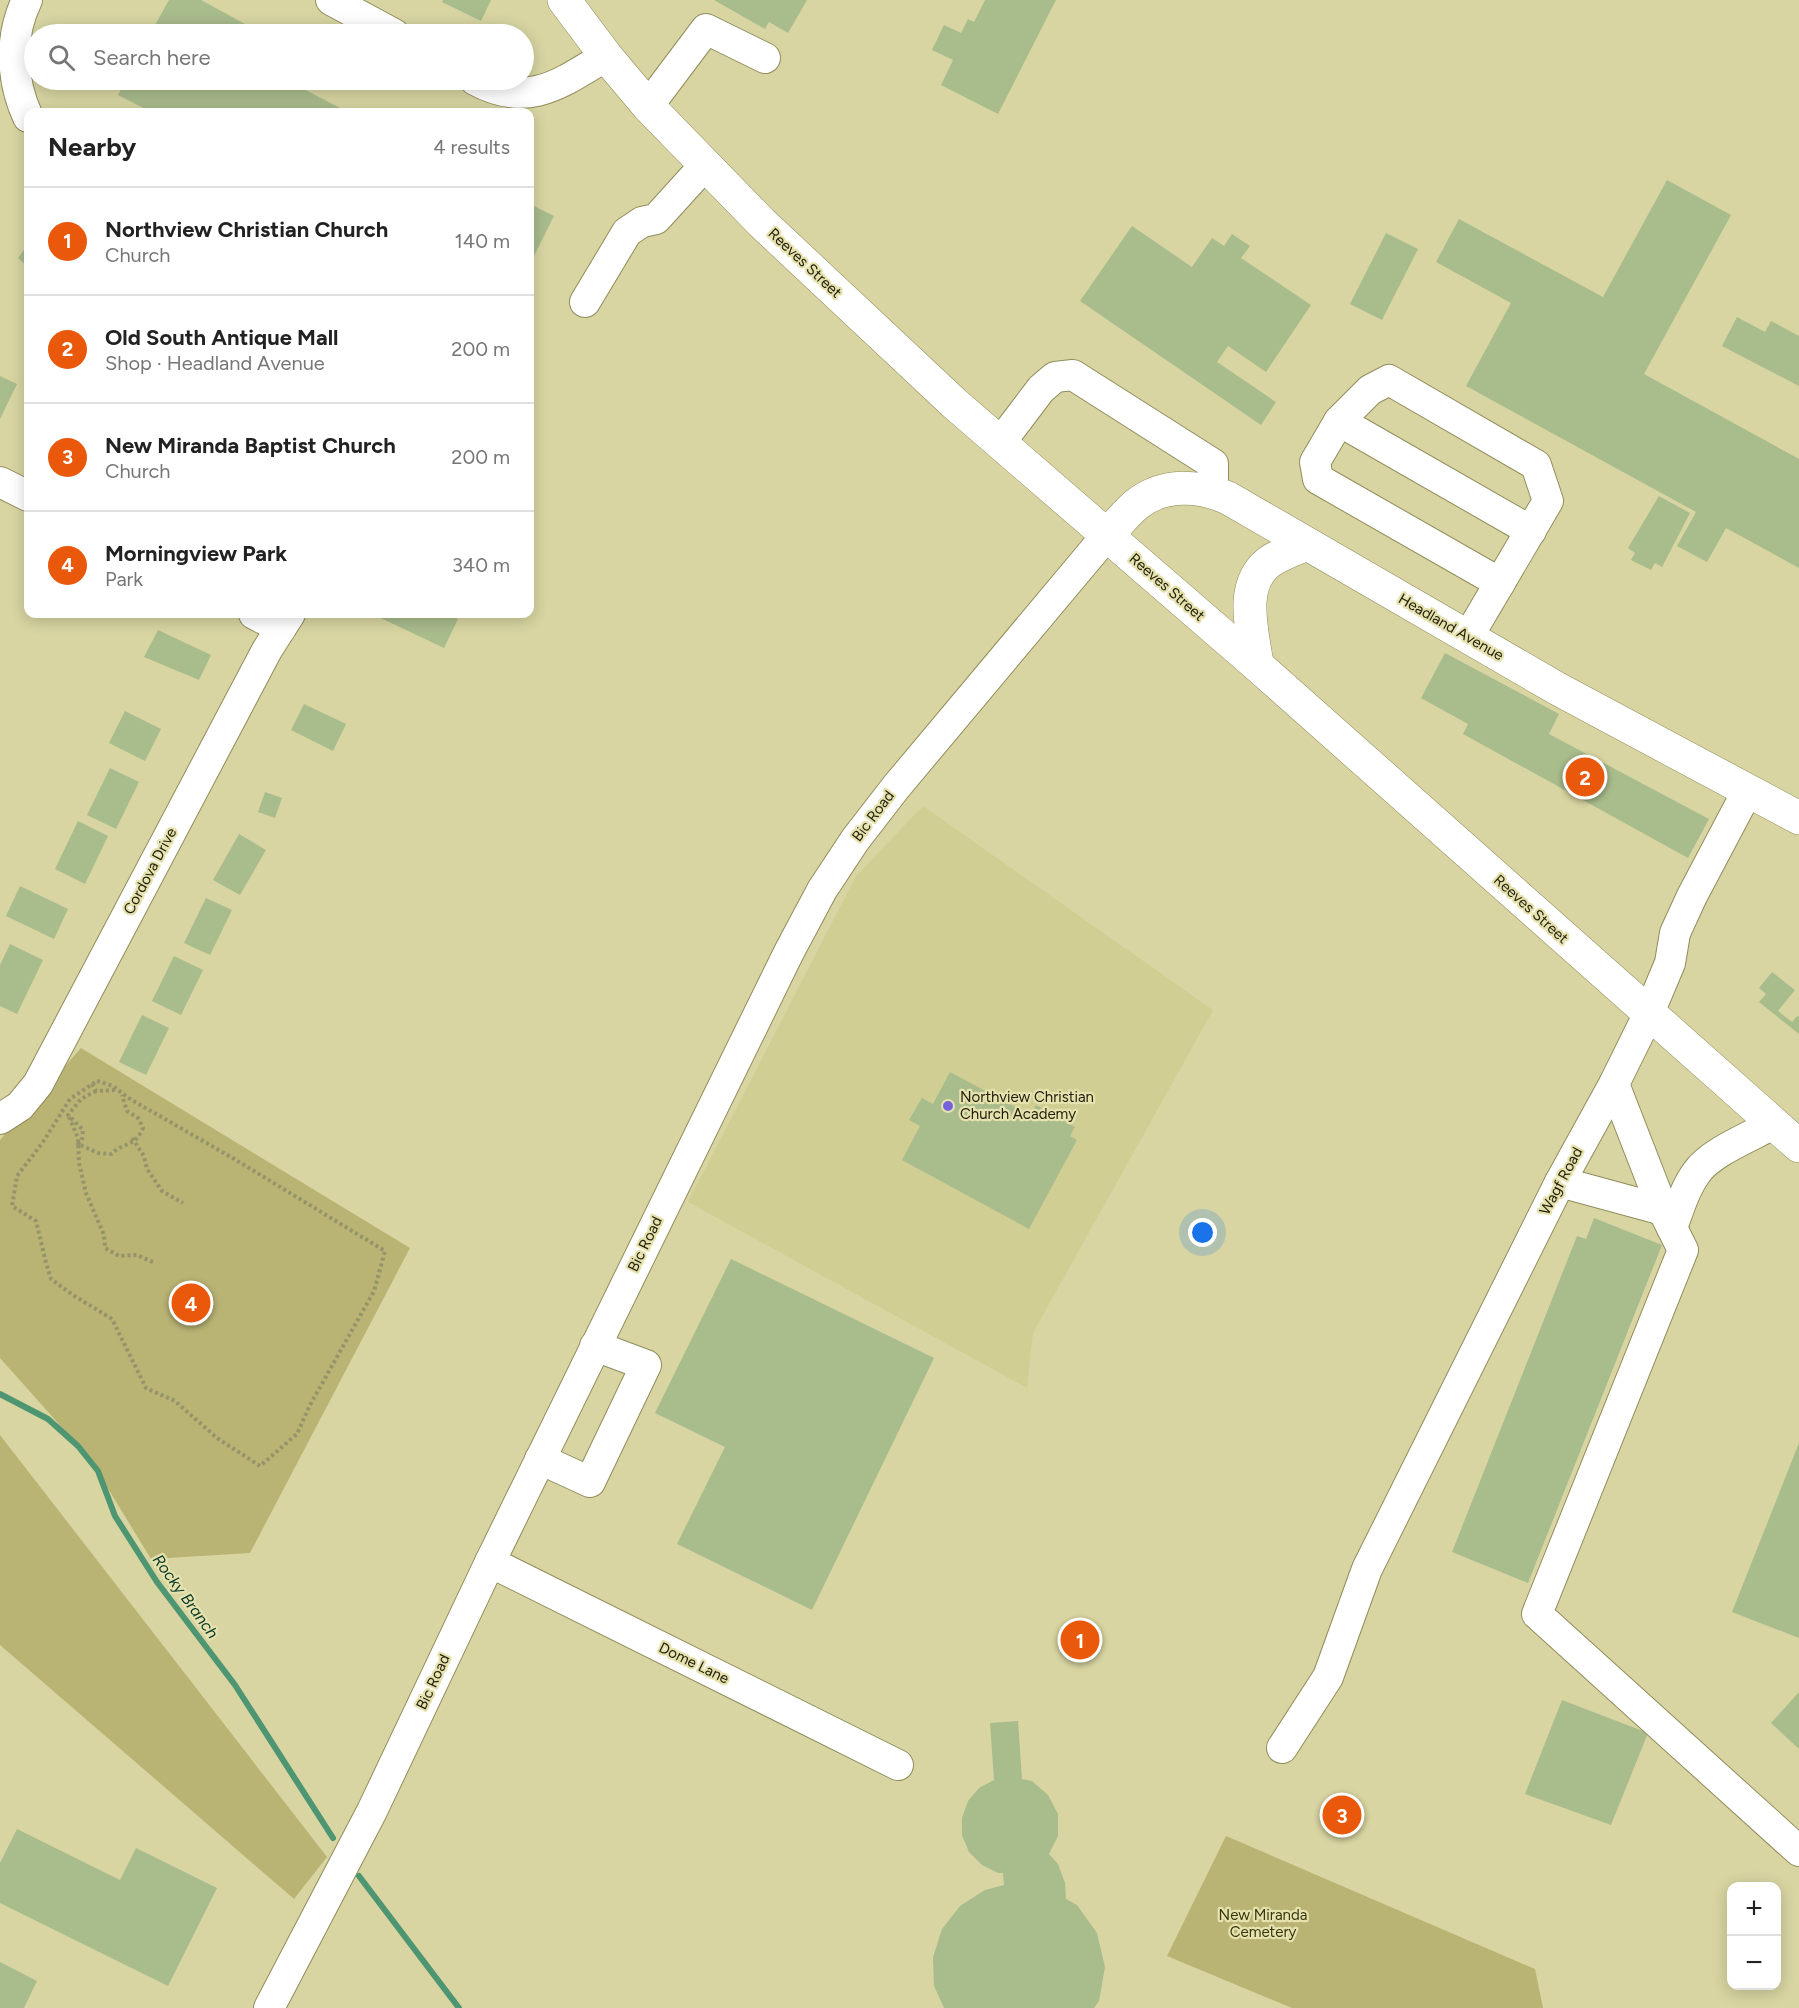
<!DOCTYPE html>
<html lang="en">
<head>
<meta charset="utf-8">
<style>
  :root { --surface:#fff; --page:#f2f2f2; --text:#222; --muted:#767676; --line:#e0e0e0; --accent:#ea580c }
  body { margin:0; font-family:Figtree,sans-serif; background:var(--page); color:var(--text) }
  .controls { position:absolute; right:18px; bottom:18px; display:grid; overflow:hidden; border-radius:12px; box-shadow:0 3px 15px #0003 }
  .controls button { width:54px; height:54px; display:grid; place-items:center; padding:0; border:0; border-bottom:2px solid var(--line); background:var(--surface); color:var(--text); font:30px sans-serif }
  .you { position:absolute; left:1203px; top:1233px; width:21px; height:21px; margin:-15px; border:4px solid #fff; border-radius:50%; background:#1a73e8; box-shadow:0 0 0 9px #1a73e833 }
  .badge { display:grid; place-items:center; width:39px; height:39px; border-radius:50%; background:var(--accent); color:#fff; font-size:20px; font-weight:700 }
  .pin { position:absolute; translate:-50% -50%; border:3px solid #fff; box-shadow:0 2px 6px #0006 }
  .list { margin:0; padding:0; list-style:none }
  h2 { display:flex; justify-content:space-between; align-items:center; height:78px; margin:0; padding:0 24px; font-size:26px }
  h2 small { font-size:20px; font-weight:400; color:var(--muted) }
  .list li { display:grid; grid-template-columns:39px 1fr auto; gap:18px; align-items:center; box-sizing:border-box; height:108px; padding:0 24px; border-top:2px solid var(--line) }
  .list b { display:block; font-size:22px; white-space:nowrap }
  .list p { margin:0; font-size:20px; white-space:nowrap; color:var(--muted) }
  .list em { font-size:20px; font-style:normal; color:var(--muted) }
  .icon { flex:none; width:33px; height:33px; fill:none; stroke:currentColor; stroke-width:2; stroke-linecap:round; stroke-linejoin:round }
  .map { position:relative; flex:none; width:1799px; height:2008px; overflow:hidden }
  .search { position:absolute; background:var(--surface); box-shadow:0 3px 15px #0003; left:24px; top:24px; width:510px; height:66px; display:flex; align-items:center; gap:15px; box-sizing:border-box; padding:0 21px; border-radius:33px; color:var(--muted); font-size:22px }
  .panel { position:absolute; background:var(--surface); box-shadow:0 3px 15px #0003; left:24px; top:108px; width:510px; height:510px; border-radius:12px }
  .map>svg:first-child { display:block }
</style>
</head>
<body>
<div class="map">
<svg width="1799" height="2008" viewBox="0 0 1799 2008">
  <rect width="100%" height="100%" fill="#d8d5a2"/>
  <polygon fill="#d1ce93" points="923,806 1213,1010 1033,1333 1027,1388 688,1202 856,876"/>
  <g fill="#b9b474">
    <polygon points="81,1048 410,1248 250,1553 151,1559 90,1459 0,1358 0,1140"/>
    <polygon points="0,1435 327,1857 294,1899 0,1645"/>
    <polygon points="1226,1836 1535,1969 1543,2008 1292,2008 1167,1956"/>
  </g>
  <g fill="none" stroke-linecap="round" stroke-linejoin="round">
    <g stroke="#4e9572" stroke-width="6">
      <polyline points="0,1394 48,1419 78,1446 98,1471 115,1516 157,1582 235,1685 333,1838"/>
      <polyline points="359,1876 459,2008"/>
    </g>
  </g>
  <g fill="#a9bc8c">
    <polygon points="169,0 201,0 258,31 256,34 150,34"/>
    <polygon points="443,0 491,0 481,21 442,2"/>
    <polygon points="714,0 807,0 788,33 769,22 765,29"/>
    <polygon points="985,0 1056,0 998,114 941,85 953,60 932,50 944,25 961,33 968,19 974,22"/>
    <polygon points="126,80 286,80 348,112 151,112 118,95"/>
    <polygon points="1667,180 1731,215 1644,374 1799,459 1799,568 1726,528 1707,562 1677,546 1696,512 1466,386 1511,303 1436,262 1459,219 1603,297"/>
    <polygon points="530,204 554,216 530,264"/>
    <polygon points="1132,226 1192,267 1212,238 1224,246 1232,234 1250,246 1241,258 1311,305 1266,372 1228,346 1217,362 1276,402 1261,425 1080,301"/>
    <polygon points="1386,233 1418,249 1382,320 1350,304"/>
    <polygon points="28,244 28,267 18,258"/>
    <polygon points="1737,317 1765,332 1771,321 1799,336 1799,386 1722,346"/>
    <polygon points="0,376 17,384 0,419"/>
    <polygon points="1659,496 1690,513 1662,567 1655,563 1651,570 1631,560 1635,553 1628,548"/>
    <polygon points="372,614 446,614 458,619 444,648"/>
    <polygon points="158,630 211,655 199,680 144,657"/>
    <polygon points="1445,653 1559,714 1549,734 1709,819 1688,858 1463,734 1468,724 1421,698"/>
    <polygon points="304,704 346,724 333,751 291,730"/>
    <polygon points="125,711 161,729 145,761 109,743"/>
    <polygon points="110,768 139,782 116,829 87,815"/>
    <polygon points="265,792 282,798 275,818 258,812"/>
    <polygon points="78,821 108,836 85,884 55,869"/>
    <polygon points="239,834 266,850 240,895 213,880"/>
    <polygon points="20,886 68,909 54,939 6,916"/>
    <polygon points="206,898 232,910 210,955 184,943"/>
    <polygon points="10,944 43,960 17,1014 0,1006 0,965"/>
    <polygon points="174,956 203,970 181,1015 152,1001"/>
    <polygon points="1772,972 1795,990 1778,1011 1792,1022 1797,1016 1799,1017 1799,1034 1759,1002 1766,994 1759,988"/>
    <polygon points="142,1015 169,1028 146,1075 119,1062"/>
    <polygon points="950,1072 1030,1115 1036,1105 1075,1127 1070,1136 1077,1140 1029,1229 902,1160 920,1126 909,1120 922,1098 933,1104"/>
    <polygon points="1594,1218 1662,1245 1528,1583 1452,1552 1577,1236 1586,1239"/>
    <polygon points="731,1259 934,1358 812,1610 677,1544 725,1447 655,1413"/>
    <polygon points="1799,1443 1799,1638 1732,1612"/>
    <polygon points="1799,1692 1799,1749 1771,1723"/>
    <polygon points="1562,1700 1648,1733 1611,1825 1525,1794"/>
    <polygon points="1018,1721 1022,1779 1032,1781 1048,1795 1058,1814 1058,1836 1049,1854 1058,1864 1065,1883 1066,1899 1077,1905 1097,1933 1105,1967 1099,2001 1094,2008 944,2008 934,1986 933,1957 942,1929 960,1906 985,1890 1004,1885 1003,1873 998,1873 982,1865 969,1852 962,1835 962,1818 968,1801 979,1788 994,1780 990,1723"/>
    <polygon points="17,1829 120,1880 136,1848 217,1888 168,1986 0,1903 0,1863"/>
    <polygon points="0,1962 37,1981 24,2008 0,2008"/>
  </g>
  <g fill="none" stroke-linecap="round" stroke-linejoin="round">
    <g stroke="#908d5c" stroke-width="32">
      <g id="minor">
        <path d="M27,0C9,37 11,80 28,117"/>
        <polyline points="331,0 394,34"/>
        <path d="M475,80C528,109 560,84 606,56"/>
        <polyline points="648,106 706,29 765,58"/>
        <polyline points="585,302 627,232 642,222 656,219 705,165"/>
        <polyline points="1339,421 1315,462 1318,479 1500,583"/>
        <polyline points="1000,443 1041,389 1055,377 1073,375 1213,464 1213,492"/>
        <polyline points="0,482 28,496"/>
        <polyline points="254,614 281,628"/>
        <polyline points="1468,637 1548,501 1536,465 1389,380 1370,390 1339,421 1531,531"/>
        <polyline points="1614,1084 1663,1210 1683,1250 1537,1614 1799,1851"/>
        <polyline points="0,1119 20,1106 38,1084 267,650 290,614"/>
        <polyline points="1560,1182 1663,1210"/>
        <path d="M1672,1228C1679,1209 1685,1188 1697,1172C1711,1152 1752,1136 1773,1124"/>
        <polyline points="540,1459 590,1482 646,1365 595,1346"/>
        <polyline points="490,1562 898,1765"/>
        <polyline points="1282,1748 1328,1677 1367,1569 1560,1182 1614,1084 1649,1013 1670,963 1675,933 1692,896 1748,790"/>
        <polyline points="269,2008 372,1811 490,1562 789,952 822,890 855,840 896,787 1107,535"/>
      </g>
    </g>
    <g stroke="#908d5c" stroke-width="34">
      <g id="major">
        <polyline points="564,0 606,56 648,106 762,223 954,403 1257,665 1799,1146"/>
        <path d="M1107,535C1117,525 1126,513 1137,504C1164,483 1199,485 1228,498L1558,689L1799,818"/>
        <path d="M1257,665C1253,633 1238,586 1269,562C1280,554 1295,549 1307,544"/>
      </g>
    </g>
    <g stroke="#96936b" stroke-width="4" stroke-dasharray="3 3" stroke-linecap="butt">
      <polygon points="97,1081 113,1086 130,1099 231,1157 385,1251 374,1291 310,1405 297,1434 260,1466 217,1438 175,1401 146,1388 112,1319 73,1295 51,1279 45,1259 36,1221 12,1206 17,1176 43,1142 70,1099"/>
      <polyline points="92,1084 96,1091 117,1090"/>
      <path d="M96,1091L81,1099L68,1115L83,1130L82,1141L78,1144L98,1153L111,1154C124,1142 135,1147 143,1128L138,1118L127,1111L122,1095"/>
      <polyline points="69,1117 78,1138 79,1163 86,1193 104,1235 105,1248 119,1256 137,1255 155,1263"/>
      <polyline points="132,1138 144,1156 147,1169 162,1191 183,1203"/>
    </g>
    <use href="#minor" stroke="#fff" stroke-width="30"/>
    <use href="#major" stroke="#fff" stroke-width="33"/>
  </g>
  <circle fill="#7364de" stroke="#e5e2ae" stroke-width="2" cx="948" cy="1106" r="6"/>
  <g text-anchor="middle" stroke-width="4.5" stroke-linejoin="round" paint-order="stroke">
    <g font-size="15" fill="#201e0a" stroke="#e5e2ae">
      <text transform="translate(805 263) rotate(43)" y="5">Reeves Street</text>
      <text transform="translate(1167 587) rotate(41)" y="5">Reeves Street</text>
      <text transform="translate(1451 627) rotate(30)" y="5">Headland Avenue</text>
      <text transform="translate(873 816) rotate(-53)" y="5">Bic Road</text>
      <text transform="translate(150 871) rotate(-62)" y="5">Cordova Drive</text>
      <text transform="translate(1531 909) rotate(42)" y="5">Reeves Street</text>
      <text transform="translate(1561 1181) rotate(-62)" y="5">Wagf Road</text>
      <text transform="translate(645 1244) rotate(-64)" y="5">Bic Road</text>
      <text transform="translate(694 1663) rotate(26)" y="5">Dome Lane</text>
      <text transform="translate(433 1682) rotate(-65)" y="5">Bic Road</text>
    </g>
    <g font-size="15" fill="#201e0a" stroke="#e5e2ae" text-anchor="start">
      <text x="960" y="1102">Northview Christian<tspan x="960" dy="17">Church Academy</tspan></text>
    </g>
    <g font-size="15" fill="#3a370f" stroke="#e5e2ae">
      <text x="1263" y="1920">New Miranda<tspan x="1263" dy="17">Cemetery</tspan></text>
    </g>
    <g font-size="16" font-style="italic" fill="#083827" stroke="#e5e2ae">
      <text transform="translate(186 1596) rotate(54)" y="6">Rocky Branch</text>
    </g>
  </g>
</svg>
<div class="controls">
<button>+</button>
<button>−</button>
</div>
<div class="you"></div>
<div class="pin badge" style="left:1080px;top:1640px">1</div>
<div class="pin badge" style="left:1585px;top:777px">2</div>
<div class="pin badge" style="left:1342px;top:1815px">3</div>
<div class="pin badge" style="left:191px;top:1303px">4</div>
<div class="search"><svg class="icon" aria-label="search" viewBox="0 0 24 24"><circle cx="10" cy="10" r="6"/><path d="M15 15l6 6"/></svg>Search here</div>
<section class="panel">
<h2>Nearby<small>4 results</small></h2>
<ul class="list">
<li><span class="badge">1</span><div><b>Northview Christian Church</b><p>Church</p></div><em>140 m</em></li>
<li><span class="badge">2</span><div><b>Old South Antique Mall</b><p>Shop · Headland Avenue</p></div><em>200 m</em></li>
<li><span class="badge">3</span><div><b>New Miranda Baptist Church</b><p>Church</p></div><em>200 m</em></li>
<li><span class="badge">4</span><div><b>Morningview Park</b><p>Park</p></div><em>340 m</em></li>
</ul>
</section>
</div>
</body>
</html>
